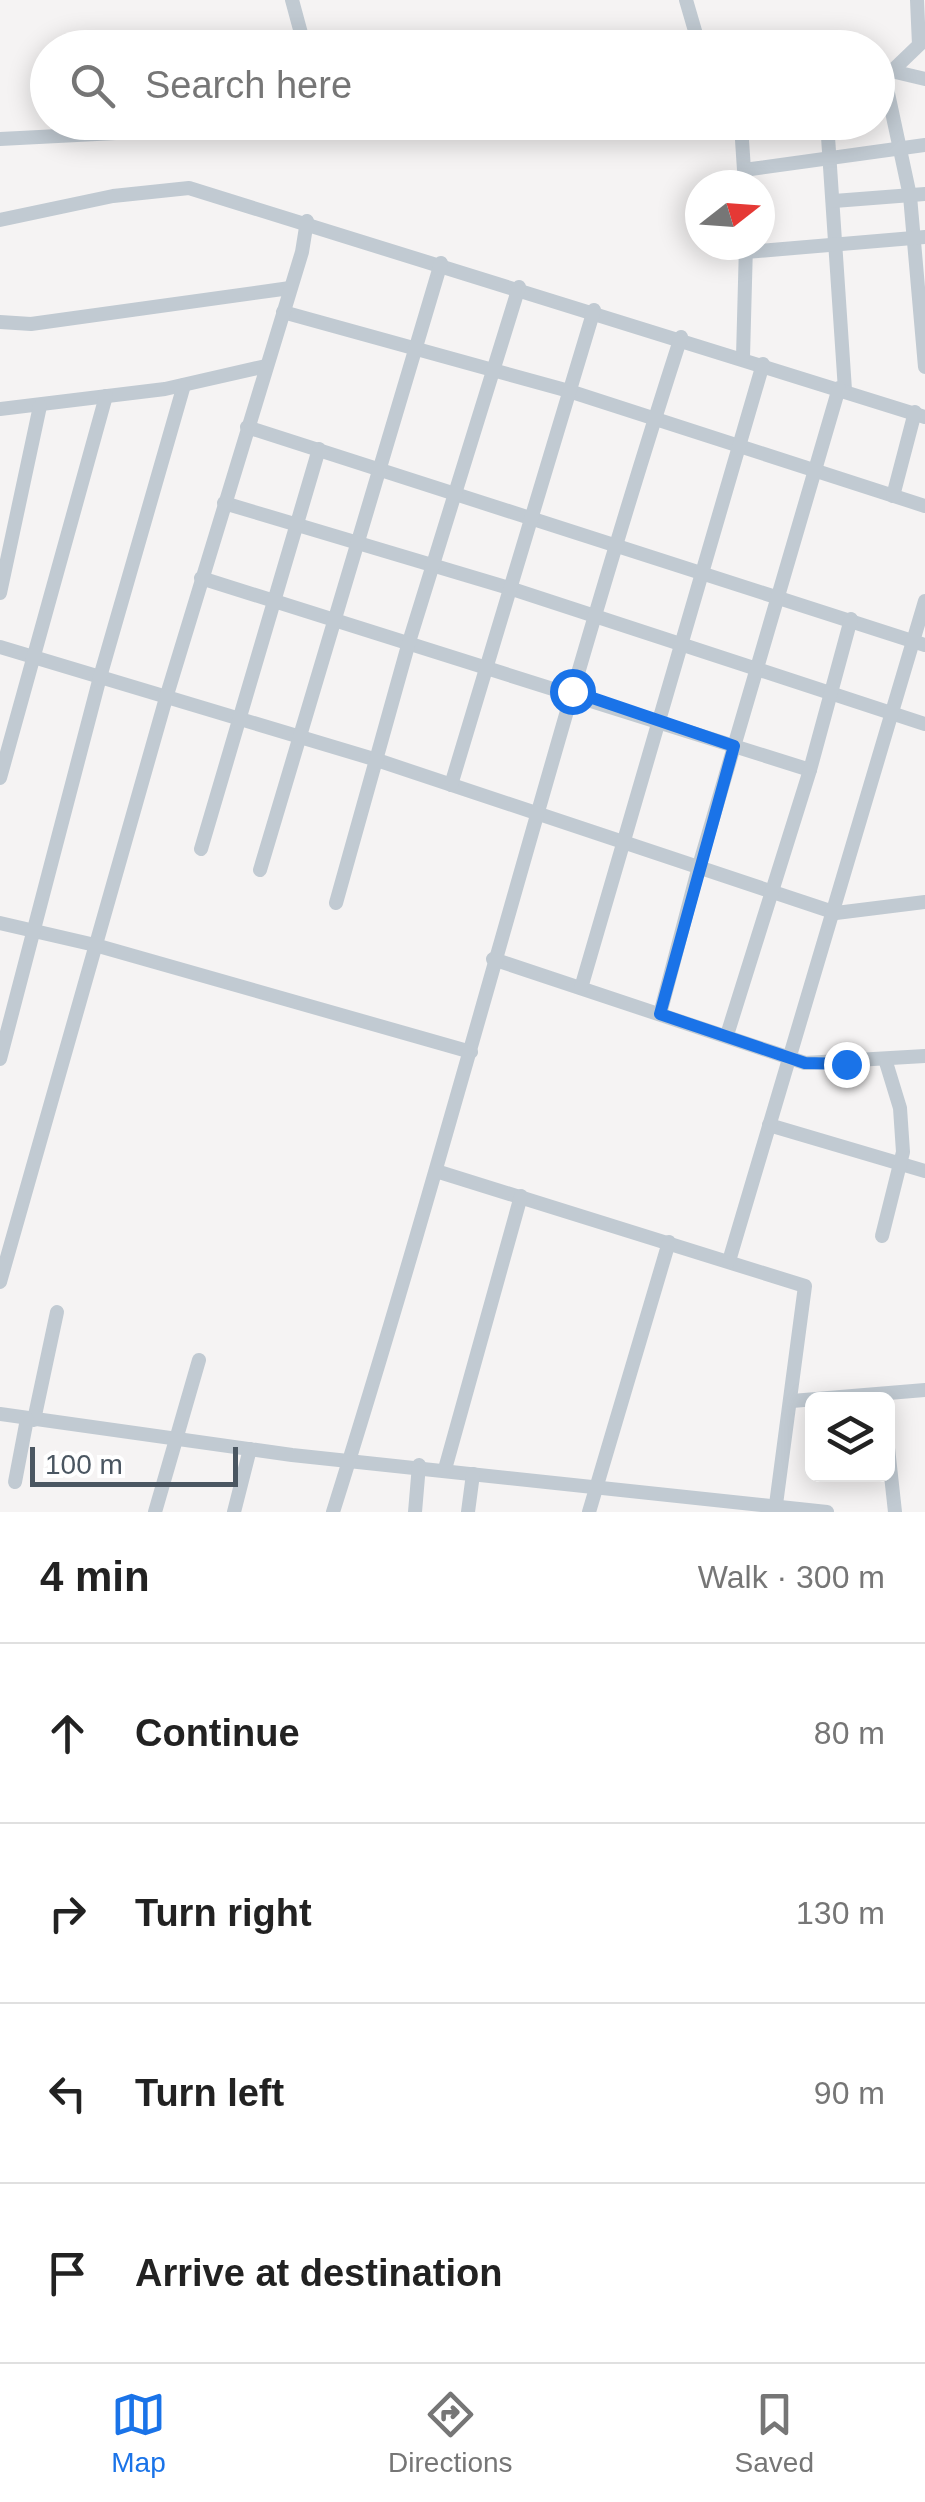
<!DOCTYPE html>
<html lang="en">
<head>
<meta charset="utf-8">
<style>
  :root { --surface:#fff; --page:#f2f2f2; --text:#222; --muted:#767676; --line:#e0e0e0; --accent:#1a73e8 }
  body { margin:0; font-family:Helvetica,sans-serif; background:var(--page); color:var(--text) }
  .controls { position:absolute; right:30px; bottom:30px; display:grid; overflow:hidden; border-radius:15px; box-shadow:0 5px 25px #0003 }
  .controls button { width:90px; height:90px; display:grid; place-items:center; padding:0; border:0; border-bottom:2px solid var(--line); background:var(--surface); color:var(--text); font:50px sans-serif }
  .compass { position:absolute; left:685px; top:170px; width:90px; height:90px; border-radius:50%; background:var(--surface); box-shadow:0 5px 25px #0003; rotate:73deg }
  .scale { position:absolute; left:30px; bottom:25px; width:208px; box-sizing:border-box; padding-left:10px; border:5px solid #4a5661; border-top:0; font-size:28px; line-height:35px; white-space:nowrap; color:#4a5661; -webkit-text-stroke:8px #fff; paint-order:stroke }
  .stop { position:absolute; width:30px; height:30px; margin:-22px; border:8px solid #1a73e8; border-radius:50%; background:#fff }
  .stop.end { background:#1a73e8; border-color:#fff; box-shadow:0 2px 10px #0008 }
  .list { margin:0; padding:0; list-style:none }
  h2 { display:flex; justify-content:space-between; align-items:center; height:130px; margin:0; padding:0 40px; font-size:42px }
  h2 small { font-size:32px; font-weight:400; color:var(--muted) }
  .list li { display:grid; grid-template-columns:65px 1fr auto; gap:30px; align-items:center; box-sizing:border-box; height:180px; padding:0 40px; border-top:2px solid var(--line) }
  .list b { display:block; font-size:38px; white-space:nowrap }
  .list em { font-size:32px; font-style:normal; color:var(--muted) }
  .icon { flex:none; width:55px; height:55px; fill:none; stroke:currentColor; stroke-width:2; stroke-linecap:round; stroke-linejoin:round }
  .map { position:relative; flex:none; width:925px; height:1512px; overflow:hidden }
  .search { position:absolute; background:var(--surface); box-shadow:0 5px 25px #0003; left:30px; right:30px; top:30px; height:110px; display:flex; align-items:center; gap:25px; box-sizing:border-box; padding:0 35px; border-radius:55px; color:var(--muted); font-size:38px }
  .sheet { height:850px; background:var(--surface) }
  nav { display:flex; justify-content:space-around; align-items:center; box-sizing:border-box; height:140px; border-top:2px solid var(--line); background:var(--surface); font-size:28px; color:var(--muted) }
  nav a { display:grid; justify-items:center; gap:5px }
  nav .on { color:var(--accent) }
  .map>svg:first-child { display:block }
</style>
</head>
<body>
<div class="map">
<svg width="925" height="1512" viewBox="0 0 925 1512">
  <rect width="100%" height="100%" fill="#f5f3f3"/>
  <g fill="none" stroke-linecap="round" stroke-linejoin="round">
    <g stroke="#c1cad2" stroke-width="14">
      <polyline points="292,0 305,48"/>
      <polyline points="686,0 700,48"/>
      <polyline points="883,70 910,196 925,367"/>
      <polyline points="887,70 925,79"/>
      <polyline points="893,70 919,45 917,0"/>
      <polyline points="827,122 845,390"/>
      <polyline points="741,125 745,185"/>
      <polyline points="0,139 326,122"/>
      <polyline points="744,170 925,145"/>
      <polyline points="834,201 925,194"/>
      <polyline points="0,220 113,196 189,188 925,417"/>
      <polyline points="746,252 925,237"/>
      <polyline points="283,312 569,391 925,506"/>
      <polyline points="0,322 31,324 290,288"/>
      <polyline points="743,357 746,245"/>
      <polyline points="0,409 165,389 266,366"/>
      <polyline points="247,427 925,645"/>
      <polyline points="893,496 915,412"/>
      <polyline points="224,503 509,588 925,724"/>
      <polyline points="201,578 810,770"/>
      <polyline points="0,593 40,406"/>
      <polyline points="0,647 377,760 836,913 925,902"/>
      <polyline points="0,778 106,396"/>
      <polyline points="451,785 594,310"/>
      <polyline points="201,849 319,449"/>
      <polyline points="260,870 441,263"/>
      <polyline points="336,903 409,642 519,287"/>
      <polyline points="0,923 95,945 471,1052"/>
      <polyline points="493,959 805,1063 925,1056"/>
      <polyline points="581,988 763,364"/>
      <polyline points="660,1014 699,866 839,388"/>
      <polyline points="727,1035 810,770 851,619"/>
      <polyline points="0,1059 100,677 184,385"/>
      <polyline points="769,1125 925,1171"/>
      <polyline points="436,1171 805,1286 775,1512"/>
      <polyline points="882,1236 903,1152 900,1108 885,1059"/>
      <polyline points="729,1261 925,601"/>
      <polyline points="0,1282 166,698 302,252 307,221"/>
      <polyline points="792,1401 925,1390"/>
      <polyline points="0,1414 292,1455 827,1512"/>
      <polyline points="34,1420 57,1312"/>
      <polyline points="888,1448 895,1512"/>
      <polyline points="445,1469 521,1196"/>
      <polyline points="15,1482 27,1419"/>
      <polyline points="155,1512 199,1360"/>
      <polyline points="234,1512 250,1449"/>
      <path d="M333,1512C456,1122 555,726 681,337"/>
      <polyline points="415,1512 419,1465"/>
      <polyline points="468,1512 473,1474"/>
      <polyline points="589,1512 669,1242"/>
    </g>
  </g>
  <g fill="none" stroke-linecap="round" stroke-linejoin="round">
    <polyline stroke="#1a73e8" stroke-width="12" points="572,691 734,746 660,1014 805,1063 846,1064"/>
  </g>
</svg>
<div class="controls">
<button><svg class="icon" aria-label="layers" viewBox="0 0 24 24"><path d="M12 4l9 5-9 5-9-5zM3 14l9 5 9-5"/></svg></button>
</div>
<svg class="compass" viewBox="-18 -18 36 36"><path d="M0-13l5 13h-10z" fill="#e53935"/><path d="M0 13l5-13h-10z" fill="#767676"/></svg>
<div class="scale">100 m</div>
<div class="stop" style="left:572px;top:691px"></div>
<div class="stop end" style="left:846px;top:1064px"></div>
<div class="search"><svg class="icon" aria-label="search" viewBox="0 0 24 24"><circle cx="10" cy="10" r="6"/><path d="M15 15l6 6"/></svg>Search here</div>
</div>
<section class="sheet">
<h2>4 min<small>Walk · 300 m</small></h2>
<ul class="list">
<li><svg class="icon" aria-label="ahead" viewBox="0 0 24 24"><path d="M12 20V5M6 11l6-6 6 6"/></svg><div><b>Continue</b></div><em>80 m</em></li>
<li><svg class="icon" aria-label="right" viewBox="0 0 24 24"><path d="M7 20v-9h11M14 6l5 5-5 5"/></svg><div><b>Turn right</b></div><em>130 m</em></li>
<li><svg class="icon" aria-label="left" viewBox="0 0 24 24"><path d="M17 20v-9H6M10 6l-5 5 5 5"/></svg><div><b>Turn left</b></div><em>90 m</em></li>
<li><svg class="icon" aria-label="arrive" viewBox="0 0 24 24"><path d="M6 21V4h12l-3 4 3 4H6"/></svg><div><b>Arrive at destination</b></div></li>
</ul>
</section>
<nav>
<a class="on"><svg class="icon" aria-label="map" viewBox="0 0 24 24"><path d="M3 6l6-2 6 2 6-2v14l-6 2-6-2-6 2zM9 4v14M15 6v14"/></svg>Map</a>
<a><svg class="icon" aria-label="directions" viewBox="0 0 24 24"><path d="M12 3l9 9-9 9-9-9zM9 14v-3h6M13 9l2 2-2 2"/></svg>Directions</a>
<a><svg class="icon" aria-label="saved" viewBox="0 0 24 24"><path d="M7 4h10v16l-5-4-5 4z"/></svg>Saved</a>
</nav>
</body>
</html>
